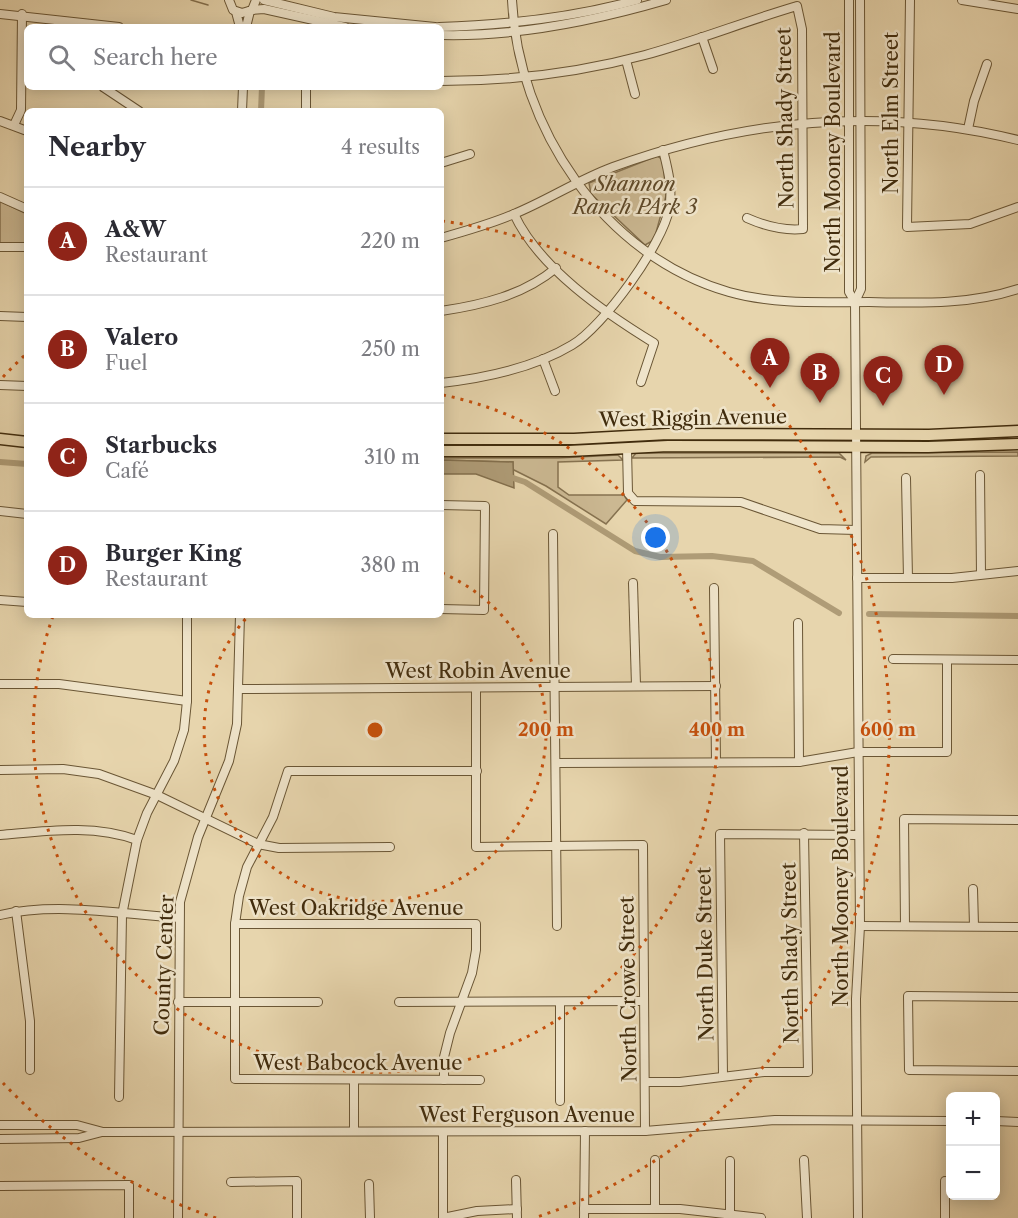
<!DOCTYPE html>
<html lang="en">
<head>
<meta charset="utf-8">
<style>
  :root { --surface:#fff; --page:#f7f7f7; --text:#2b2b33; --muted:#7c7c81; --line:#e1e1e2; --accent:#8f2418 }
  body { margin:0; font-family:"Libre Caslon Text",serif; background:var(--page); color:var(--text) }
  .controls { position:absolute; right:18px; bottom:18px; display:grid; overflow:hidden; border-radius:9px; box-shadow:0 3px 15px #0003 }
  .controls button { width:54px; height:54px; display:grid; place-items:center; padding:0; border:0; border-bottom:2px solid var(--line); background:var(--surface); color:var(--text); font:30px sans-serif }
  .you { position:absolute; left:656px; top:538px; width:21px; height:21px; margin:-15px; border:4px solid #fff; border-radius:50%; background:#1a73e8; box-shadow:0 0 0 9px #1a73e833 }
  .badge { display:grid; place-items:center; width:39px; height:39px; border-radius:50%; background:var(--accent); color:#fff; font-size:20px; font-weight:700 }
  .pin { position:absolute; translate:-50% -50px; filter:drop-shadow(0 2px 3px #0008) }
  .pin::after { content:''; position:absolute; top:32px; width:21px; height:18px; background:inherit; clip-path:polygon(0 0,100% 0,50% 100%) }
  .list { margin:0; padding:0; list-style:none }
  h2 { display:flex; justify-content:space-between; align-items:center; height:78px; margin:0; padding:0 24px; font-size:26px }
  h2 small { font-size:20px; font-weight:400; color:var(--muted) }
  .list li { display:grid; grid-template-columns:39px 1fr auto; gap:18px; align-items:center; box-sizing:border-box; height:108px; padding:0 24px; border-top:2px solid var(--line) }
  .list b { display:block; font-size:22px; white-space:nowrap }
  .list p { margin:0; font-size:20px; white-space:nowrap; color:var(--muted) }
  .list em { font-size:20px; font-style:normal; color:var(--muted) }
  .icon { flex:none; width:33px; height:33px; fill:none; stroke:currentColor; stroke-width:2; stroke-linecap:round; stroke-linejoin:round }
  .map { position:relative; flex:none; width:1018px; height:1218px; overflow:hidden }
  .search { position:absolute; background:var(--surface); box-shadow:0 3px 15px #0003; left:24px; top:24px; width:420px; height:66px; display:flex; align-items:center; gap:15px; box-sizing:border-box; padding:0 21px; border-radius:9px; color:var(--muted); font-size:22px }
  .panel { position:absolute; background:var(--surface); box-shadow:0 3px 15px #0003; left:24px; top:108px; width:420px; height:510px; border-radius:9px }
  .map>svg:first-child { display:block }
</style>
</head>
<body>
<div class="map">
<svg width="1018" height="1218" viewBox="0 0 1018 1218">
  <rect width="100%" height="100%" fill="#e7d5ad"/>
  <filter id="stains"><feTurbulence type="fractalNoise" baseFrequency=".00333" numOctaves="4"/><feColorMatrix values="0 0 0 0 .2 0 0 0 0 .09 0 0 0 0 .02 0 0 0 .5 -.17"/></filter>
  <radialGradient id="worn" r=".72"><stop offset=".6" stop-color="#630" stop-opacity="0"/><stop offset="1" stop-color="#630" stop-opacity=".3"/></radialGradient>
  <g fill="#cbb892" stroke="#867250" stroke-width="1.5">
    <polygon points="657,156 663,160 666,196 654,240 645,245 591,194 589,183"/>
    <polygon points="0,201 27,214 27,244 0,244"/>
    <polygon points="1018,452 1018,456 871,457 865,462 866,456 872,453"/>
    <polygon points="636,453 839,453 846,460 840,457 632,458"/>
    <polygon points="618,455 623,460 558,462 558,487 569,495 624,495 627,500 606,524 546,486 512,469 513,462 441,460 441,458 558,458"/>
  </g>
  <polygon fill="#af9c77" stroke="#836f4d" stroke-width="1.5" points="441,460 513,462 514,488 476,474 441,474"/>
  <g fill="none" stroke-linecap="round" stroke-linejoin="round">
    <polyline stroke="#836f4d" stroke-width="1.5" points="191,0 208,5"/>
    <g stroke="#af9c77" stroke-width="6">
      <polyline points="261,111 262,87"/>
      <polyline points="0,462 27,464"/>
      <polyline points="507,476 525,482 635,551 660,557 712,556 753,561 839,613"/>
      <polyline points="869,614 1018,616"/>
    </g>
    <g stroke="#6a5635" stroke-width="10">
      <g id="minor">
        <polyline points="229,0 233,10 242,13 252,10 256,0"/>
        <polyline points="264,0 334,17 435,27"/>
        <path d="M512,0C518,127 603,256 729,292C775,305 822,302 869,302C920,303 969,305 1018,289"/>
        <polyline points="849,0 849,292 855,302"/>
        <polyline points="910,0 907,227 970,224 1018,207"/>
        <polyline points="962,0 1018,9"/>
        <polyline points="252,10 264,9 345,27"/>
        <polyline points="236,12 240,27"/>
        <polyline points="0,14 119,27"/>
        <polyline points="246,27 250,11"/>
        <path d="M439,27C507,25 572,18 637,0"/>
        <path d="M441,35C517,37 594,21 666,0"/>
        <polyline points="702,37 713,69"/>
        <polyline points="626,60 635,94"/>
        <path d="M441,81C510,81 578,73 645,55C696,41 746,21 797,6L802,29L803,229C783,231 765,226 747,218"/>
        <polyline points="103,87 139,111"/>
        <polyline points="242,111 243,87"/>
        <polyline points="306,111 306,87"/>
        <polyline points="0,121 27,131"/>
        <polyline points="14,125 21,110 22,14"/>
        <polyline points="968,129 974,101 987,64"/>
        <polyline points="441,163 470,154"/>
        <polyline points="0,197 27,209"/>
        <path d="M514,214C539,268 605,313 654,343L641,382"/>
        <path d="M441,238C466,231 491,224 514,214C548,200 578,180 613,167C745,119 881,106 1018,140"/>
        <polyline points="0,247 27,247"/>
        <path d="M441,311C482,305 524,295 556,268"/>
        <polyline points="0,316 27,317"/>
        <polyline points="543,359 555,391"/>
        <path d="M441,383C485,378 534,368 572,345C603,327 663,244 669,209C673,189 668,170 663,150"/>
        <polyline points="0,385 27,386"/>
        <polyline points="627,448 628,493 635,501 741,502 820,529 856,530"/>
        <polyline points="980,475 981,574"/>
        <polyline points="906,478 908,578"/>
        <polyline points="441,505 485,506 484,610 441,609"/>
        <polyline points="0,511 27,514"/>
        <polyline points="553,534 557,926"/>
        <polyline points="857,578 952,578 1018,571"/>
        <polyline points="633,583 636,686"/>
        <polyline points="714,588 716,763"/>
        <polyline points="0,600 27,602"/>
        <polyline points="798,623 799,762"/>
        <polyline points="893,659 1018,660"/>
        <polyline points="0,684 59,684 187,701"/>
        <polyline points="476,688 476,847 643,845 645,1131"/>
        <polyline points="240,689 716,686"/>
        <polyline points="556,763 799,762 858,752 947,752 947,660"/>
        <polyline points="0,770 63,769 99,774 157,795 258,844 279,848 390,847"/>
        <polyline points="477,771 288,771 273,817 247,867 239,896 235,924 235,1079 480,1080"/>
        <path d="M0,835C47,831 93,824 137,840"/>
        <polyline points="973,889 974,926"/>
        <polyline points="16,911 30,1021 30,1070"/>
        <path d="M0,915C57,902 121,914 179,918"/>
        <polyline points="235,924 476,924 476,950 472,973 450,1033 444,1057 444,1080"/>
        <polyline points="860,926 1018,927"/>
        <polyline points="905,926 904,819 1018,820"/>
        <polyline points="1018,997 908,996 909,1070 1018,1071"/>
        <polyline points="178,1002 318,1002"/>
        <polyline points="399,1002 644,1001"/>
        <polyline points="723,1075 720,834 857,835"/>
        <polyline points="354,1080 354,1131"/>
        <polyline points="645,1082 680,1082 764,1072 808,1072 804,833"/>
        <polyline points="119,1097 122,915 137,840 147,813 174,761 184,730 187,701 187,615"/>
        <polyline points="560,1101 560,1002"/>
        <polyline points="996,1121 1018,1122"/>
        <polyline points="0,1125 77,1125 103,1132 645,1131 775,1120 950,1121"/>
        <polyline points="443,1132 443,1218"/>
        <polyline points="0,1139 79,1138 102,1132"/>
        <polyline points="655,1160 655,1208"/>
        <polyline points="804,1160 807,1218"/>
        <polyline points="730,1161 730,1213"/>
        <polyline points="516,1180 517,1218"/>
        <polyline points="231,1182 297,1181 297,1218"/>
        <polyline points="369,1184 370,1218"/>
        <polyline points="0,1186 129,1185 129,1218"/>
        <polyline points="584,1209 680,1209 761,1218"/>
        <polyline points="178,1218 180,902 198,837 229,761 237,724 240,615"/>
        <polyline points="443,1218 477,1211 517,1209"/>
        <polyline points="584,1218 585,1131"/>
        <polyline points="858,1218 856,999 860,926 855,302 861,289 860,0"/>
        <polyline points="945,1218 945,1181"/>
      </g>
    </g>
    <g stroke="#412c0d" stroke-width="13">
      <g id="major">
        <polyline points="0,439 27,442"/>
        <polyline points="441,439 574,439 668,434 929,435 1018,431"/>
        <polyline points="441,451 569,451 668,446 928,447 1018,444"/>
      </g>
    </g>
    <use href="#minor" stroke="#efe4ca" stroke-width="8"/>
    <use href="#major" stroke="#e7d5ad" stroke-width="10"/>
  </g>
  <g fill="none" stroke="#c7500c" stroke-width="3" stroke-dasharray="3 6">
    <path d="M442 573A171 171 0 1 1 248 616"/>
    <path d="M443 395A342 342 0 1 1 53 616"/>
    <path d="M216 1218A513 513 0 0 1 3 1083M3 377A513 513 0 0 1 25 355M442 221A513 513 0 0 1 534 1218"/>
  </g>
  <g text-anchor="middle" stroke-width="5" stroke-linejoin="round" paint-order="stroke">
    <g font-size="20" fill="#412c0d" stroke="#efe4ca">
      <text transform="translate(891 113) rotate(-90)" y="7">North Elm Street</text>
      <text transform="translate(785 118) rotate(-91)" y="7">North Shady Street</text>
      <text transform="translate(833 152) rotate(-90)" y="7">North Mooney Boulevard</text>
      <text transform="translate(693 418) rotate(-1)" y="7">West Riggin Avenue</text>
      <text x="478" y="678">West Robin Avenue</text>
      <text transform="translate(841 886) rotate(-90)" y="7">North Mooney Boulevard</text>
      <text x="356" y="915">West Oakridge Avenue</text>
      <text transform="translate(790 953) rotate(-91)" y="7">North Shady Street</text>
      <text transform="translate(705 954) rotate(-91)" y="7">North Duke Street</text>
      <text transform="translate(164 965) rotate(-88)" y="7">County Center</text>
      <text transform="translate(628 989) rotate(-91)" y="7">North Crowe Street</text>
      <text x="358" y="1070">West Babcock Avenue</text>
      <text x="527" y="1122">West Ferguson Avenue</text>
    </g>
    <g font-size="20" font-style="italic" fill="#5d4828" stroke="#efe4ca">
      <text x="635" y="191">Shannon<tspan x="635" dy="23">Ranch PArk 3</tspan></text>
    </g>
  </g>
  <circle cx="375" cy="730" r="9" fill="#c7500c" stroke="#efe4ca" stroke-width="3"/>
  <g font-size="18" text-anchor="middle" font-weight="bold" fill="#c7500c" stroke="#efe4ca" stroke-width="5" stroke-linejoin="round" paint-order="stroke">
    <text x="546" y="736">200 m</text>
    <text x="717" y="736">400 m</text>
    <text x="888" y="736">600 m</text>
  </g>
  <rect width="100%" height="100%" filter="url(#stains)"/>
  <rect width="100%" height="100%" fill="url(#worn)"/>
</svg>
<div class="controls">
<button>+</button>
<button>−</button>
</div>
<div class="you"></div>
<div class="pin badge" style="left:770px;top:388px">A</div>
<div class="pin badge" style="left:820px;top:403px">B</div>
<div class="pin badge" style="left:883px;top:406px">C</div>
<div class="pin badge" style="left:944px;top:395px">D</div>
<div class="search"><svg class="icon" aria-label="search" viewBox="0 0 24 24"><circle cx="10" cy="10" r="6"/><path d="M15 15l6 6"/></svg>Search here</div>
<section class="panel">
<h2>Nearby<small>4 results</small></h2>
<ul class="list">
<li><span class="badge">A</span><div><b>A&amp;W</b><p>Restaurant</p></div><em>220 m</em></li>
<li><span class="badge">B</span><div><b>Valero</b><p>Fuel</p></div><em>250 m</em></li>
<li><span class="badge">C</span><div><b>Starbucks</b><p>Café</p></div><em>310 m</em></li>
<li><span class="badge">D</span><div><b>Burger King</b><p>Restaurant</p></div><em>380 m</em></li>
</ul>
</section>
</div>
</body>
</html>
